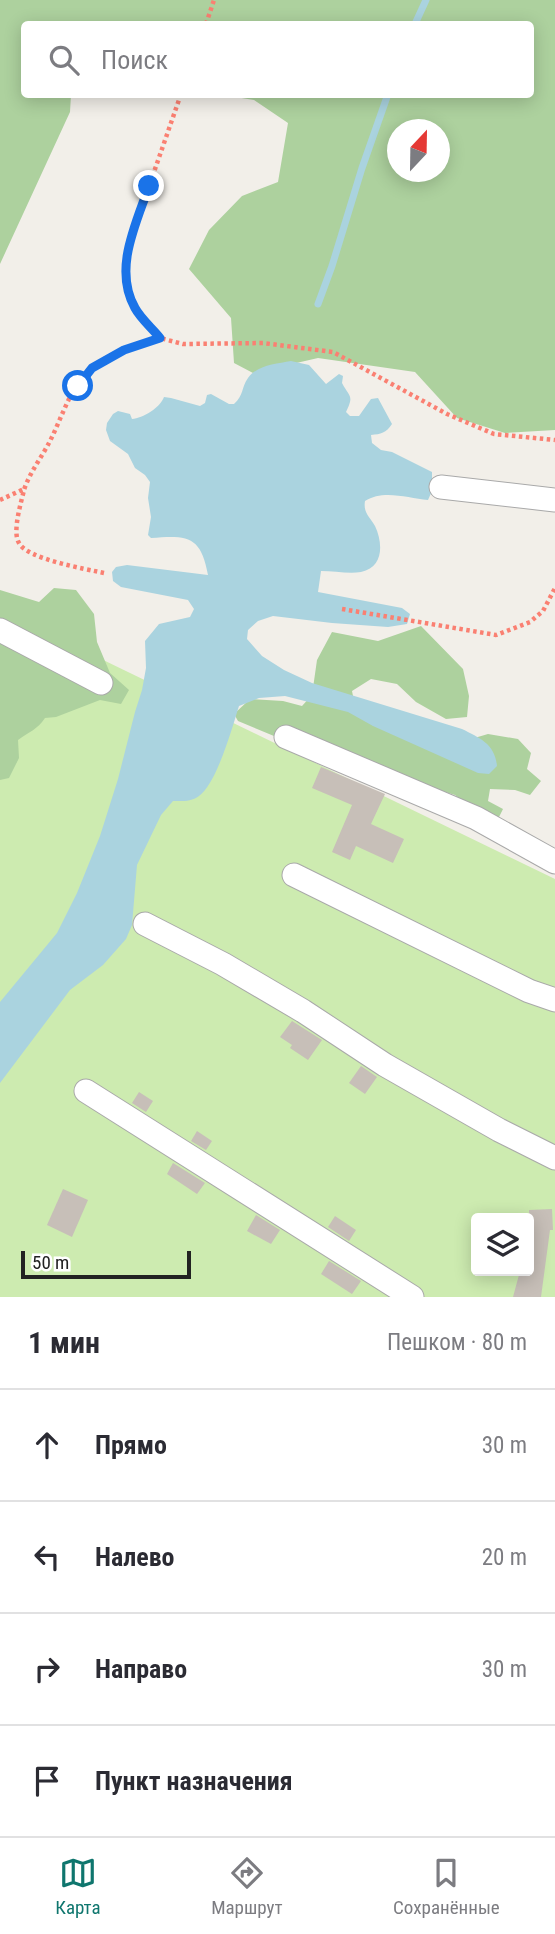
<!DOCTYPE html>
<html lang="ru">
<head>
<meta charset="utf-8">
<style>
  :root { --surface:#fff; --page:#f2f2f3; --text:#2b2b33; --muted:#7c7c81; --line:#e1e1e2; --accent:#0f766e }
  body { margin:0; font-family:"Roboto Condensed",sans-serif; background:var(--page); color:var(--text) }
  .controls { position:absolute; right:21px; bottom:21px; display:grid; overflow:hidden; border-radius:7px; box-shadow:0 4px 18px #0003 }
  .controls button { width:63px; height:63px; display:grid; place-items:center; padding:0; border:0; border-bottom:2px solid var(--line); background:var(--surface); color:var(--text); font:35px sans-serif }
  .compass { position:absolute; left:387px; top:119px; width:63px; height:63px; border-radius:50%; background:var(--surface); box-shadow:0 4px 18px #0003; rotate:22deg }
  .scale { position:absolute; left:21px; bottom:18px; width:170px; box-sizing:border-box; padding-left:7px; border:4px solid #222; border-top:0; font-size:19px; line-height:24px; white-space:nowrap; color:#222; -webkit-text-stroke:5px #fff; paint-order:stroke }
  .stop { position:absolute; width:21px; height:21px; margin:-16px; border:5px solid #1a73e8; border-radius:50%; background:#fff }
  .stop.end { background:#1a73e8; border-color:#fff; box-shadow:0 2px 7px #0008 }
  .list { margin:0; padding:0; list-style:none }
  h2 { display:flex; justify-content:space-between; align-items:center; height:91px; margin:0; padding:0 28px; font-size:30px }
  h2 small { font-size:23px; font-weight:400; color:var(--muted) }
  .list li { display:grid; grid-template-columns:46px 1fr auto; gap:21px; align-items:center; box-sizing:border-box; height:112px; padding:0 28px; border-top:2px solid var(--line) }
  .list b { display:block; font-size:26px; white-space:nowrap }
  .list em { font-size:23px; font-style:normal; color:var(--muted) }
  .icon { flex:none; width:38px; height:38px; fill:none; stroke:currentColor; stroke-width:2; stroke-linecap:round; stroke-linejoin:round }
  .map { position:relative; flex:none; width:555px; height:1297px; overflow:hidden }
  .search { position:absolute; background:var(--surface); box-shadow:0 4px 18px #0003; left:21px; right:21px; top:21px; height:77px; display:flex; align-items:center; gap:18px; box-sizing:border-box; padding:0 24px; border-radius:7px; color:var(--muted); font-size:26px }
  .sheet { height:539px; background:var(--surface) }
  nav { display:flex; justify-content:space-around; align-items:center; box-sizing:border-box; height:98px; border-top:2px solid var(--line); background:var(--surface); font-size:19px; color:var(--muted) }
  nav a { display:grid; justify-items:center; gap:4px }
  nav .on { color:var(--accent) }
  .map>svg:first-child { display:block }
</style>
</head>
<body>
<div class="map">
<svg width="555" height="1297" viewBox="0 0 555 1297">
  <rect width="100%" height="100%" fill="#f2efe9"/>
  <path fill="#cdebb0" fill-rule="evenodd" d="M0,610L555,879V1297H0ZM476,1218H529V1271H476Z"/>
  <g fill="#add19e" fill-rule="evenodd">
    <path d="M0,0H555V430L505,433L457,418L415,372L318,358L253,373L234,363L231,318L189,269L209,230L242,196L278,182L288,123L254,100L223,95L530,94V24H24V94L71,95L70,112L0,264ZM398,130H440V172H398Z"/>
    <path d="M54,588L76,590L94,614L97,642L110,673L129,690L121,704L100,700L56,717L45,718C37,730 30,731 18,740L19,758L9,778L0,780V590L39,602Z"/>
    <polygon points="421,626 463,669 469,696 467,717 446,719 416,702 397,684 371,679 352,691 354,701 437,749 488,734 518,739 531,753 527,769 541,781 530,795 515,790 490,789 488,801 503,809 498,819 487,819 455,795 303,748 238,721 234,714 250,699 283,701 302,706 312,695 317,660 332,632 378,641"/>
  </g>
  <path fill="#aad3df" d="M291,361L309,365L326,384L339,374L343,376L342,383C350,398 354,395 346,412L350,416H359L371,399L378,398L392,424C386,433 381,434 371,435L372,443L381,450L392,452L432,472V491L428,500C408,498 383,489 365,501C363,513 370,517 375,526C383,543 384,567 361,572C349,574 334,571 321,571L318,592L402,608L410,614L407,624L388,627L332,623L273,616L258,621L248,630L247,639L262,656L284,670L312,683L462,729C480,738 495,744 497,766L489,774L478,773L373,726L348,712L285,696L259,698L239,706C232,728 217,783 199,796C191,802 182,801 173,801L161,815L137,865L132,925L126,939L103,965L70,990L0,1083V1002L57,933L77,893L100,836L118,779L135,712L142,690L146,668L145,641L159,624L190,617L194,609L188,600L121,587L113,581L112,572L116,567L127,565L208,575C201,536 188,535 151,538L148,535L151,517L148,498L150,482L145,475L135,468L128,454L110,441L106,430L107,423L113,414L118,411L130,414L132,419C143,418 160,408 164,397L171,398L200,406L205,403L207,395L211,394L229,404H234C244,395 241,388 248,378C257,365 276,364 291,361Z"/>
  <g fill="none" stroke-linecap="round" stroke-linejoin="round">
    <g stroke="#aad3df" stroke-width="7">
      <polyline points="415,24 426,0"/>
      <polyline points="318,304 332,266 362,168 388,94"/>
    </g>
  </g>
  <g fill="#c7bfb8">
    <polygon points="321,767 385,794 371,824 404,839 393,863 356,846 350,860 332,852 352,805 312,788"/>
    <polygon points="292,1021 322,1040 308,1060 290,1048 292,1045 280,1037"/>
    <polygon points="361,1066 377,1077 365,1094 349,1083"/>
    <polygon points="139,1092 153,1101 146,1112 132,1103"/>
    <polygon points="197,1131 212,1141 206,1150 191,1141"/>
    <polygon points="173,1163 205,1183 197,1194 167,1174"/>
    <polygon points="63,1189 88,1200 72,1237 47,1225"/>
    <polygon points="552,1209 553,1230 550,1230 541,1297 513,1297 520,1271 529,1271 529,1210"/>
    <polygon points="256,1215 280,1230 271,1244 247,1231"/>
    <polygon points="335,1216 356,1230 349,1241 328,1227"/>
    <polygon points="329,1261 361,1281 352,1294 321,1274"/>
  </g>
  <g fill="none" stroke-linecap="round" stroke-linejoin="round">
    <g stroke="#a9a9a9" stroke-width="25">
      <g id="minor">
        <polyline points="441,487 555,500"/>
        <polyline points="0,630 101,683"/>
        <polyline points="286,737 476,818 555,862"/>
        <polyline points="294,875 529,991 555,1000"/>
        <polyline points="145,924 223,964 303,1011 385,1065 499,1130 555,1158"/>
        <polyline points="86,1091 412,1297"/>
      </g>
    </g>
    <g stroke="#fa8072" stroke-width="4.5" stroke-dasharray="3.5 3.5" stroke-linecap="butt">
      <polyline points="206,24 214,0"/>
      <polyline points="181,94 127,250 125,278 135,308 160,338 183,344 263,343 333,352 447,414 494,434 555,440"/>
      <polyline points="0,500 24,489"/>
      <path d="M104,573C86,569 27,559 19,543C12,532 21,503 24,490C29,474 41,458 49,443C62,418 70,387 91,368C107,354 140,344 160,338"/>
      <polyline points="342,609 496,635 530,622 543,611 555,588"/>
    </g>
    <use href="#minor" stroke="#fff" stroke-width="23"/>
  </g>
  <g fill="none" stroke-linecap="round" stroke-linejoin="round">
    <path stroke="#1a73e8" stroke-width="9" d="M78,386L92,368L124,350L160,338C152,328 141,319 135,308C113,269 136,224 149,186"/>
  </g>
</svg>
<div class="controls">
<button><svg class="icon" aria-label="layers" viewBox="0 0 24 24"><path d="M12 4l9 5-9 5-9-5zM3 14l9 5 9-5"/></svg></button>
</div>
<svg class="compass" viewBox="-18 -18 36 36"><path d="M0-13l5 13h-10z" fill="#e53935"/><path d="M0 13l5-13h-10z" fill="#7c7c81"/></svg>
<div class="scale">50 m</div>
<div class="stop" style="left:78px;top:386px"></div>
<div class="stop end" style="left:149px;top:186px"></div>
<div class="search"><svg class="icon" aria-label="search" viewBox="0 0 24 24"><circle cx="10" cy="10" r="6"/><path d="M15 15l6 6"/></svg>Поиск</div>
</div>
<section class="sheet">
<h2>1 мин<small>Пешком · 80 m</small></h2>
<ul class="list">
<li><svg class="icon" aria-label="ahead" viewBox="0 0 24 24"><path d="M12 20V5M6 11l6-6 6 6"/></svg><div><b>Прямо</b></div><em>30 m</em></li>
<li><svg class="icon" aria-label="left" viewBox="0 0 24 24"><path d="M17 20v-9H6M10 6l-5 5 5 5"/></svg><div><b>Налево</b></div><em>20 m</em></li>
<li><svg class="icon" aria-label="right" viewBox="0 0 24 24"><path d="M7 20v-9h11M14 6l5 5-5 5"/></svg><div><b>Направо</b></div><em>30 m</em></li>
<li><svg class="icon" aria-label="arrive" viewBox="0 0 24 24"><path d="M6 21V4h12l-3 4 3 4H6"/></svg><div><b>Пункт назначения</b></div></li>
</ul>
</section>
<nav>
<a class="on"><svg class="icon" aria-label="map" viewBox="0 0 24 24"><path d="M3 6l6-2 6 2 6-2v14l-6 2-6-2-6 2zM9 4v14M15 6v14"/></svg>Карта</a>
<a><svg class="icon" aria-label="directions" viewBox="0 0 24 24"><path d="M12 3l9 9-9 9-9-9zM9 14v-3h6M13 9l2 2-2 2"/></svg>Маршрут</a>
<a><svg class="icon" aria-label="saved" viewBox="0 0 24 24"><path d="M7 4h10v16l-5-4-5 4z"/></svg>Сохранённые</a>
</nav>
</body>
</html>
